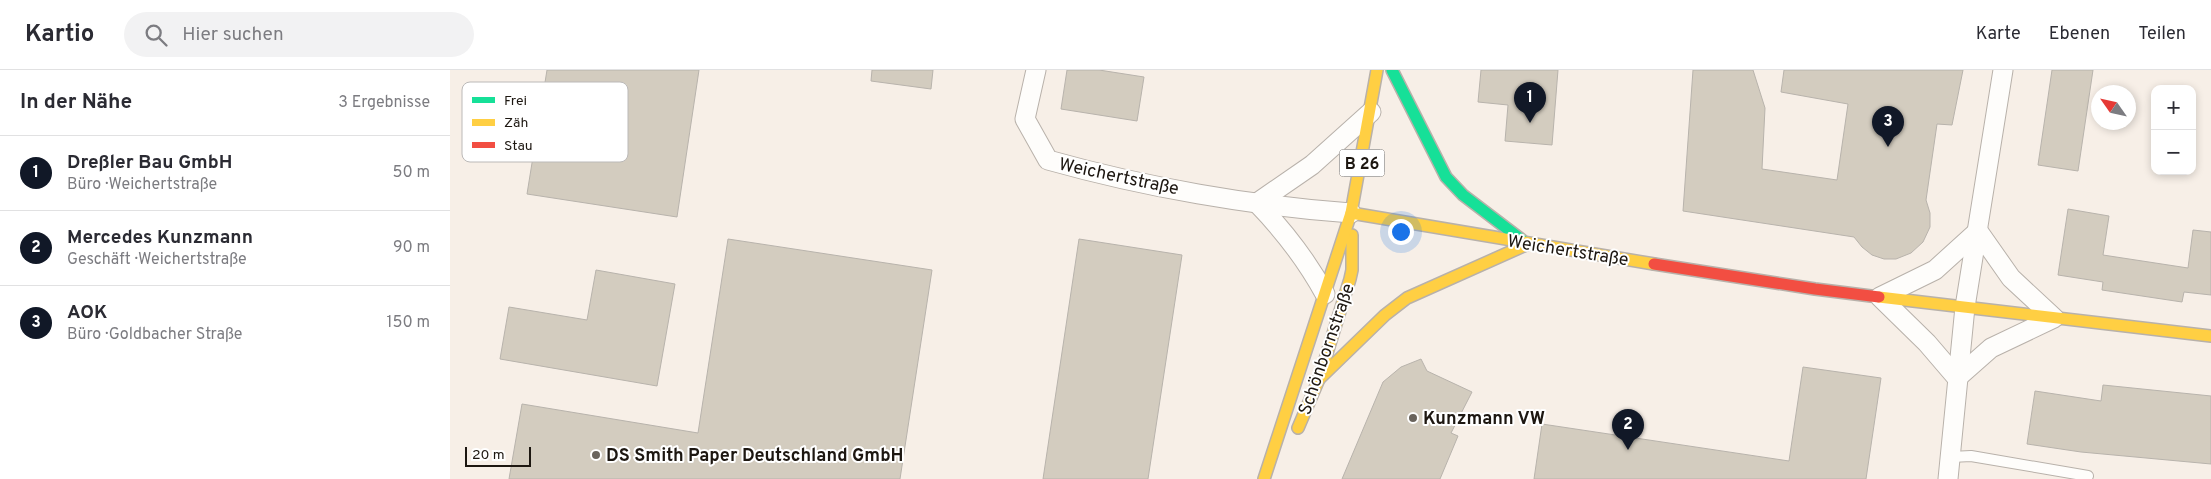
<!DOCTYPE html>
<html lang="de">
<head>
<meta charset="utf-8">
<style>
  :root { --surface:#fff; --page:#f2f2f3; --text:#2b2b33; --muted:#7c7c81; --line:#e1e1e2; --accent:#111827 }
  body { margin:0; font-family:Overpass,sans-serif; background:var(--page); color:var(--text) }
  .controls { position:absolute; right:15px; top:15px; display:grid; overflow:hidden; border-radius:10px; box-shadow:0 2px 8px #0003 }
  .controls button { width:45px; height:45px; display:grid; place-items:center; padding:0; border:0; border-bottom:1px solid var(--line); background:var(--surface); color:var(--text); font:25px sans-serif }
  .compass { position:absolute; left:1641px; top:15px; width:45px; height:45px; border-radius:50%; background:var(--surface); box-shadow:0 2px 8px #0003; rotate:304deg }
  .scale { position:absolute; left:15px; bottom:12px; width:66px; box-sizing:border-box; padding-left:5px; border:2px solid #1d1711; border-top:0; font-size:14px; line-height:18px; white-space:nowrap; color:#1d1711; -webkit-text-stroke:4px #fff; paint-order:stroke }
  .you { position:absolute; left:950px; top:161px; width:18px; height:18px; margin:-12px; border:4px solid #fff; border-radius:50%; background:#1a73e8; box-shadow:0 0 0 8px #1a73e833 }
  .badge { display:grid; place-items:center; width:32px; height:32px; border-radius:50%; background:var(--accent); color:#fff; font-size:16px; font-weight:700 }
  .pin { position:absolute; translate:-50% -41px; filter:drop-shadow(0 1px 2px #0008) }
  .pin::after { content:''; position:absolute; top:26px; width:18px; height:15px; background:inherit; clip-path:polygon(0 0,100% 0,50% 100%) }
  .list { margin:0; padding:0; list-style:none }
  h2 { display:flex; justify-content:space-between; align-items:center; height:65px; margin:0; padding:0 20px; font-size:21px }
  h2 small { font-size:16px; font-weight:400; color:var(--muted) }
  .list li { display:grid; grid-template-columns:32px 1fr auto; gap:15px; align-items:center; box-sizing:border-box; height:75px; padding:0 20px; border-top:1px solid var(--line) }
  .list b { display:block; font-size:19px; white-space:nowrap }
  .list p { margin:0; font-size:16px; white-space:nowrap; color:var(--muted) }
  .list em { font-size:16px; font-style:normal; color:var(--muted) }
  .icon { flex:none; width:28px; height:28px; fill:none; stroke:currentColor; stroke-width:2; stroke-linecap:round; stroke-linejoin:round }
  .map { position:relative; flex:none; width:1761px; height:409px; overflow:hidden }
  header { display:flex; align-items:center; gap:30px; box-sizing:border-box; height:70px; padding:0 25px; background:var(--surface); border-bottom:1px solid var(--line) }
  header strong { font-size:24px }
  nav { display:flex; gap:28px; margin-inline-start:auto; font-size:18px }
  .search { width:350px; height:45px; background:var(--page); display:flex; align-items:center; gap:12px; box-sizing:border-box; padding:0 18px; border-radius:28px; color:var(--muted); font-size:19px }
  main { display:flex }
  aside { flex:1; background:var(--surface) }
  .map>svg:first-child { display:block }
</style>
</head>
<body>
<header>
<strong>Kartio</strong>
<div class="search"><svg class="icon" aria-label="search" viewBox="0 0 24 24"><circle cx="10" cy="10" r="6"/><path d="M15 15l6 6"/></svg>Hier suchen</div>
<nav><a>Karte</a><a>Ebenen</a><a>Teilen</a></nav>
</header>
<main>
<aside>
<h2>In der Nähe<small>3 Ergebnisse</small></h2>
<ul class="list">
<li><span class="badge">1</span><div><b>Dreßler Bau GmbH</b><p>Büro · Weichertstraße</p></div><em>50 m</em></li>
<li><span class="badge">2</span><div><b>Mercedes Kunzmann</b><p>Geschäft · Weichertstraße</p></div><em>90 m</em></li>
<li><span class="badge">3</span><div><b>AOK</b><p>Büro · Goldbacher Straße</p></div><em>150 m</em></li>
</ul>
</aside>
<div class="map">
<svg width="1761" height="409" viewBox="0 0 1761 409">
  <rect width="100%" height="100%" fill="#f7efe7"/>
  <g fill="#d3ccbf" stroke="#b8b3ac">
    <polygon points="97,0 249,0 227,147 77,124"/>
    <polygon points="422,0 483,0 481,19 421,11"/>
    <polygon points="617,0 649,0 694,7 687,51 611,39"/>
    <polygon points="1031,0 1108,0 1102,75 1055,71 1058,35 1028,32"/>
    <polygon points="1243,0 1303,0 1315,38 1312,99 1387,110 1398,34 1331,22 1334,0 1513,0 1502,55 1487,54 1476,130 1480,143 1480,157 1473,172 1461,183 1446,189 1434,189 1422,185 1412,177 1404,167 1233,141"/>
    <polygon points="1602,0 1643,0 1628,101 1588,95"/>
    <polygon points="1618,139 1659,146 1653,185 1738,198 1743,160 1761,162 1761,225 1734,222 1732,232 1652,220 1653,212 1608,205"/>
    <polygon points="278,169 482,200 450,409 59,409 72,334 248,363"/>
    <polygon points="629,169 732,185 698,409 593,409"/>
    <polygon points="146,200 225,214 207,316 50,289 59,237 137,250"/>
    <polygon points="971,289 977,301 1022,322 1001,363 1008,366 990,409 892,409 933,312 951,297"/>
    <polygon points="1353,297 1431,308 1416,409 1084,409 1092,354 1339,391"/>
    <polygon points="1653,315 1761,326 1761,394 1631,382 1577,374 1585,321 1651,331"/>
  </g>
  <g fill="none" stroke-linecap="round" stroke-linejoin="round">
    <g stroke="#b8b1aa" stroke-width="12">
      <polyline id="lane" points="1501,387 1521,386 1638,406"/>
    </g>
    <g stroke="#b8b1aa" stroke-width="21">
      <g id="street">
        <path d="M586,0L575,49L598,90C694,117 802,136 901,143"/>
        <polyline points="807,133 862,95 921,42"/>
        <path d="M807,133C834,161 856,189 875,224"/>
        <polyline points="1507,308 1541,278 1604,248 1561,208 1528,161"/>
        <polyline points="1507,308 1477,273 1430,227 1485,200 1528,161"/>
        <polyline points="1498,409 1515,237 1553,0"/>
      </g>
    </g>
    <g stroke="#b8b1aa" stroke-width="14">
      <polyline id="fast" points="942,0 996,107 1013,125 1072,170"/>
    </g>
    <g stroke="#b8b1aa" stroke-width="14">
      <g id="slow">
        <polyline points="901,143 1204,194"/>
        <polyline points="1429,227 1761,266"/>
        <polyline points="869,309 935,245 957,228 1078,174"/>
        <polyline points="848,358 869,309 900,209 902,200 902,165"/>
        <polyline points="814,409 901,143 927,0"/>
      </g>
    </g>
    <g stroke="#b8b1aa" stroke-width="14">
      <polyline id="jam" points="1204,194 1365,219 1429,227"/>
    </g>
    <use href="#lane" stroke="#fefdfb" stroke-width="10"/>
    <use href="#street" stroke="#fefdfb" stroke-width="19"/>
    <use href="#fast" stroke="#16e098" stroke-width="11"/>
    <use href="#slow" stroke="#ffcf43" stroke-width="11"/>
    <use href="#jam" stroke="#f24e42" stroke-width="11"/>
  </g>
  <g fill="#69635c" stroke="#fff" stroke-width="2">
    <circle cx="963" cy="348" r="5"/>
    <circle cx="146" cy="385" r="5"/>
  </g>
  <g text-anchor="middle" stroke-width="4" stroke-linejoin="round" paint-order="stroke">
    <rect fill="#fff" stroke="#615d58" stroke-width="1" x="889.5" y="79.5" width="45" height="27" rx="4"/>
    <g font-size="16" font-weight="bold" fill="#1d1711">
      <text x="912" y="99">B 26</text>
    </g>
    <g font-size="18" fill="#1d1711" stroke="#fff">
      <text transform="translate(669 106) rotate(12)" y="6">Weichertstraße</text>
      <text transform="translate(1118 180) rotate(9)" y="6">Weichertstraße</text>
      <text transform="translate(876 279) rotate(-71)" y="6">Schönbornstraße</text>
    </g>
    <g font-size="18" font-weight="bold" fill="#1d1711" stroke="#fff" text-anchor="start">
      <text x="973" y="354">Kunzmann VW</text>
      <text x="156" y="391">DS Smith Paper Deutschland GmbH</text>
    </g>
  </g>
  <rect x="12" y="12" width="166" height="80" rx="8" fill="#fff" stroke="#bbb9b8" stroke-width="1"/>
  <rect x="22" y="27" width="23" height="6" fill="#16e098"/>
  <rect x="22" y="49" width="23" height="7" fill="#ffcf43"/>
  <rect x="22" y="72" width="23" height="6" fill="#f24e42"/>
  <g font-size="14" fill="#1d1711">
    <text x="54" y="35">Frei</text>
    <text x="54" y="57">Zäh</text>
    <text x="54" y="80">Stau</text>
  </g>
</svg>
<div class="controls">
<button>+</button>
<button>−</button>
</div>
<svg class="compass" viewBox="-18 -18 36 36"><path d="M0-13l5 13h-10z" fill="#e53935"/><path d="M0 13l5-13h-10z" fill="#7c7c81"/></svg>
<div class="scale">20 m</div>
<div class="you"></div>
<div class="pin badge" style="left:1080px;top:53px">1</div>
<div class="pin badge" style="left:1178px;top:380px">2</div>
<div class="pin badge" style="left:1438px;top:77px">3</div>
</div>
</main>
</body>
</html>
